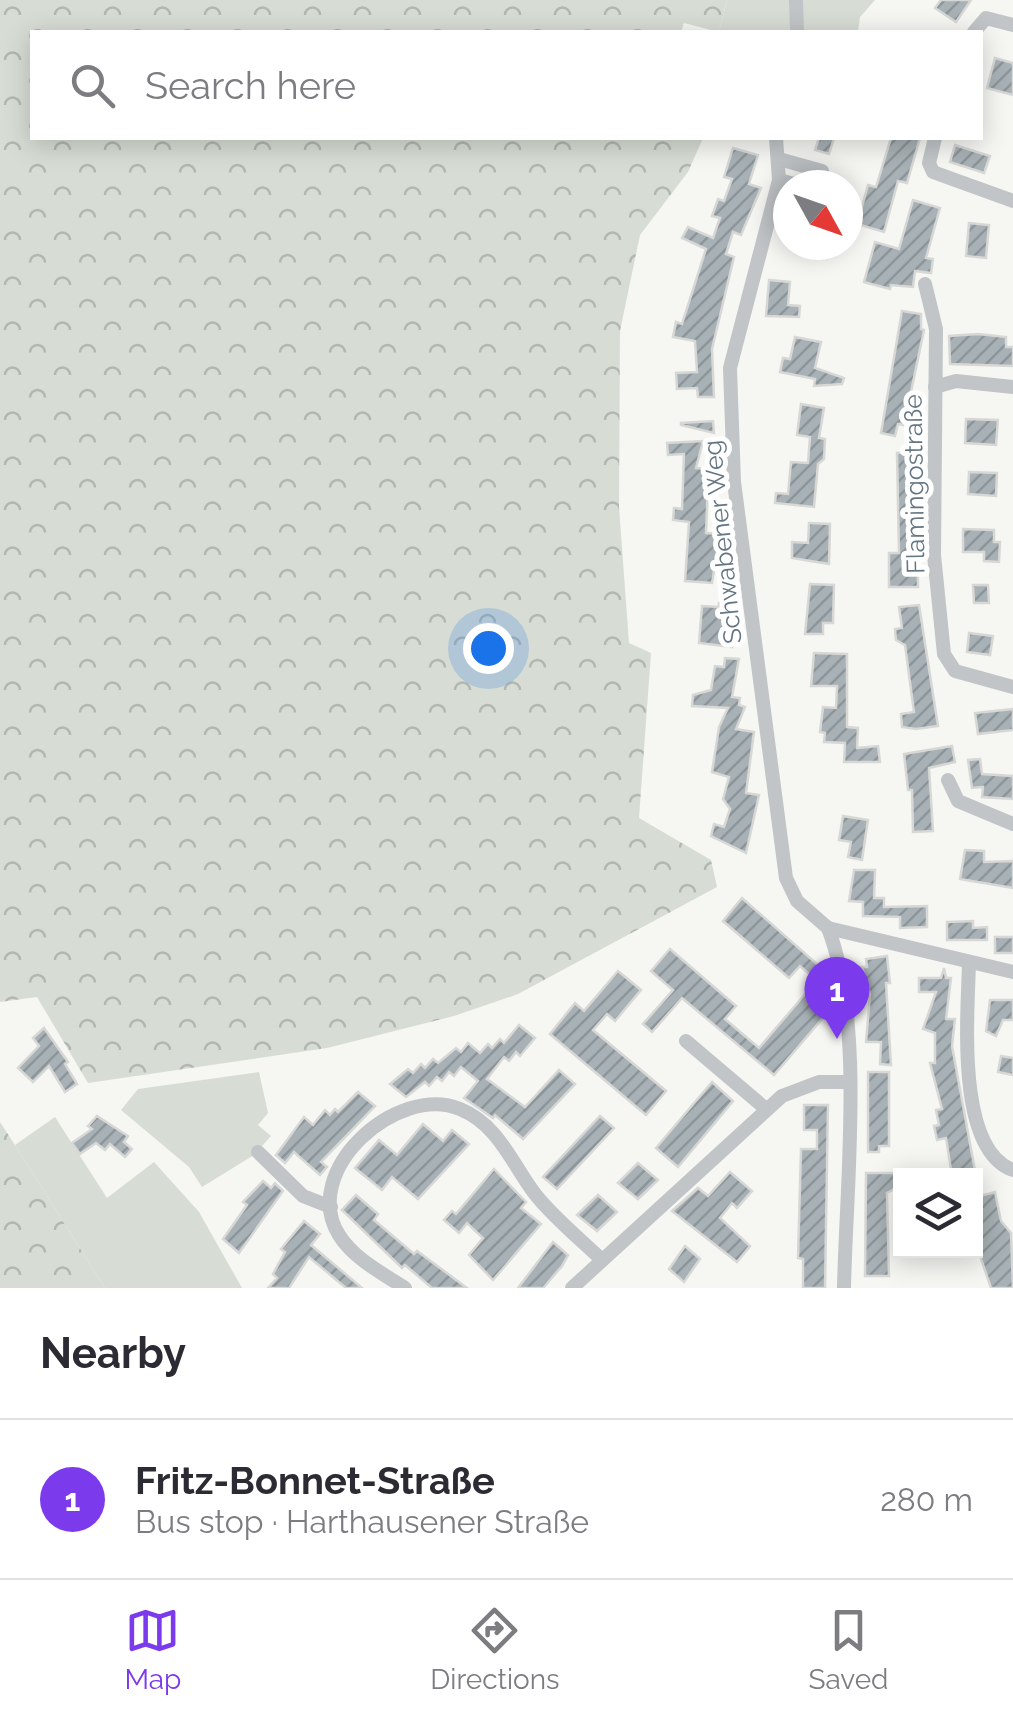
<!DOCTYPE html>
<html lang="en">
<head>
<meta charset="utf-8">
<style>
  :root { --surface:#fff; --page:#f7f7f7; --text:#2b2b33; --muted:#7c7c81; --line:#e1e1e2; --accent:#7c3aed }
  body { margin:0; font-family:Raleway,sans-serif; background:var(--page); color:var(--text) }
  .controls { position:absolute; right:30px; bottom:30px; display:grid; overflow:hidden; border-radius:0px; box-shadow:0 5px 25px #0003 }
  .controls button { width:90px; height:90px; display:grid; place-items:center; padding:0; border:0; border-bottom:2px solid var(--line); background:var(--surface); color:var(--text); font:50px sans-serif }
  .compass { position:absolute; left:773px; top:170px; width:90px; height:90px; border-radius:50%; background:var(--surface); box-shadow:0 5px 25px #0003; rotate:130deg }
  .you { position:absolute; left:488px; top:648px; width:35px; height:35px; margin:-25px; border:8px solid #fff; border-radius:50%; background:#1a73e8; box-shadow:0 0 0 15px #1a73e833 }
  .badge { display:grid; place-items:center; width:65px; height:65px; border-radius:50%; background:var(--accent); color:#fff; font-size:32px; font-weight:700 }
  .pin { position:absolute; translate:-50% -82px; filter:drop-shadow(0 2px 5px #0008) }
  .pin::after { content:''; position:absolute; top:52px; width:35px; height:30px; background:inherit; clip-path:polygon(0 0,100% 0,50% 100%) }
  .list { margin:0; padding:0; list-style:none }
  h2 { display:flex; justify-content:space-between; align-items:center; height:130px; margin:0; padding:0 40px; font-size:42px }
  h2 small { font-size:32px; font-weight:400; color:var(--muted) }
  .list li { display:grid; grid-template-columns:65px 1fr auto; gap:30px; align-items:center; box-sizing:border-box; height:160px; padding:0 40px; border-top:2px solid var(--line) }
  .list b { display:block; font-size:38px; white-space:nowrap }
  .list p { margin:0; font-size:32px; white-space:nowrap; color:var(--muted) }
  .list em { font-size:32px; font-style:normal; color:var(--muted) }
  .icon { flex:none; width:55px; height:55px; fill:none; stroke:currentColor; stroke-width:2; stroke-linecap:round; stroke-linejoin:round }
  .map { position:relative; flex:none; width:1013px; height:1288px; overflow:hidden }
  .search { position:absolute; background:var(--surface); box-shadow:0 5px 25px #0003; left:30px; right:30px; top:30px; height:110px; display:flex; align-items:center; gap:25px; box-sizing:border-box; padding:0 35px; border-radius:0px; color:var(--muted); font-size:38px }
  .sheet { height:290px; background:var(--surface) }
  nav { display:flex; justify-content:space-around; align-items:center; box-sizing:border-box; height:140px; border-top:2px solid var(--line); background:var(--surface); font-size:28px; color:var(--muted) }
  nav a { display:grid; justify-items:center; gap:5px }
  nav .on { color:var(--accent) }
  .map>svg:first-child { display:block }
</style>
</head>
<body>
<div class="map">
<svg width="1013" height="1288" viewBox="0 0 1013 1288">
  <defs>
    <pattern id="forest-crowns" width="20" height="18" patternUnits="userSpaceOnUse" patternTransform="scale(2.5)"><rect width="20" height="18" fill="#d7ddd4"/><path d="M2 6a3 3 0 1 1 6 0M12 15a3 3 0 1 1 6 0" fill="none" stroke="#b2b8b1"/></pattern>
    <pattern id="building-hatch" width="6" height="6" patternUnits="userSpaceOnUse" patternTransform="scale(2.5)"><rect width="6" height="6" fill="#a8b1b5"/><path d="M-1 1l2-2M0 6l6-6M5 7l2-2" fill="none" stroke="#8c9599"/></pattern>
  </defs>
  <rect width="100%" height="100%" fill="#f6f6f3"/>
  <g fill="#d7ddd4">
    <polygon points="727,0 875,0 860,17 858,32 719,32"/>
    <polygon points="259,1072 268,1113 258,1125 271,1136 254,1155 202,1187 189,1167 121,1110 138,1089"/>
    <polygon points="55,1117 107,1198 154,1162 199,1212 242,1288 105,1288 15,1145"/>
  </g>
  <g fill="url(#forest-crowns)">
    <polygon points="0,0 727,0 719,32 684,23 681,32 32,32 32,138 703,138 688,172 640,235 620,331 619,507 629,643 651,653 639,818 711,860 717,887 518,994 454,1016 327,1048 88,1083 37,997 0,1002"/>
    <polygon points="0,1122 15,1145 105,1288 0,1288"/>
  </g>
  <g fill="url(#building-hatch)" stroke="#d7d7d5" stroke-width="2.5">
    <polygon points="941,0 971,0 956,22 935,8"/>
    <polygon points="995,58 1013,63 1013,95 987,88"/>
    <polygon points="819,138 834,138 829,154 815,150"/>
    <polygon points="891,138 920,138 907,183 898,181 884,232 857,224 868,185 876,187"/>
    <polygon points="955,145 990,156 984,173 950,162"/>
    <polygon points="733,148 758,155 749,184 761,188 741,235 733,232 726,254 734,257 712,349 714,397 698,397 697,388 677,389 676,373 697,372 695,341 673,337 676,322 682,324 706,249 682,238 688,227 713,238 720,218 712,216 718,199 724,201 732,179 724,177"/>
    <polygon points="913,200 940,208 926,258 933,259 931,273 915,271 913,287 891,285 890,289 864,282 875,242 899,249"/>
    <polygon points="969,223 989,225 986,258 966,256"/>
    <polygon points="795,245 831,245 827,258"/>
    <polygon points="769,280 790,282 788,305 800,306 799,317 766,316"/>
    <polygon points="902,311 921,314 921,329 924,330 904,425 898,424 895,436 881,433"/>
    <polygon points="978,334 1006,337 1006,347 1013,347 1013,366 950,364 949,336"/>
    <polygon points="795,337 821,342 815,368 844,378 842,384 814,386 815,379 780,372 783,358 790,359"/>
    <polygon points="801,404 824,408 819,438 825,439 824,459 818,464 814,507 775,503 776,493 788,494 791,462 808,463 810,437 797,435"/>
    <polygon points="966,419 998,420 996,445 965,443"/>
    <polygon points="713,421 714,433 681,425 681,423"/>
    <polygon points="703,441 696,468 714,469 712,482 708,482 706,533 720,534 712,583 685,581 689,522 673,520 674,508 682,509 684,454 668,455 667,443"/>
    <polygon points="917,452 918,587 889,587 889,553 899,553 897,453"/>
    <polygon points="969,472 997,473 996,496 968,494"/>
    <polygon points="809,523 830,524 829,564 792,558 792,542 808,543"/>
    <polygon points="963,529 994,530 994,542 1000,542 999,562 984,561 984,552 963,552"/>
    <polygon points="810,584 834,585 833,623 823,623 823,634 805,634"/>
    <polygon points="973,585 988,585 989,603 974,603"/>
    <polygon points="719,603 730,604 726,633 734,634 732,647 699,643 702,606 719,607"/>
    <polygon points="919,605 938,726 916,729 902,727 901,714 914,712 905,645 896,640 895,629 902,628 899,607"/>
    <polygon points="969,633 993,636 990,655 967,652"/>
    <polygon points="814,653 847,654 847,727 858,728 857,748 878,746 880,762 844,762 845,743 824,742 825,733 820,732 823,707 836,708 837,686 811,686"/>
    <polygon points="725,658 739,659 732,697 740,698 739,705 745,707 736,729 754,732 746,793 759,795 746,853 711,836 714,824 724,827 730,809 723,799 729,777 712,772 719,727 728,708 692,706 693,695 711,690 715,666 724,667"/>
    <polygon points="1013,709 1013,730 978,734 975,713"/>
    <polygon points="952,746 955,762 929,768 933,831 913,832 912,790 908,790 904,754"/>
    <polygon points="980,759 982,774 1013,776 1013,799 982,797 983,787 972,788 968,760"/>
    <polygon points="843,816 868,820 862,860 848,857 851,842 839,840"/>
    <polygon points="965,850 984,851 984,862 1013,861 1013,888 960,879"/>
    <polygon points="854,870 875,870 874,898 884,898 884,907 927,906 927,927 900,928 900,917 863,916 863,902 849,901"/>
    <polygon points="742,898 826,972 817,981 800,966 789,978 723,921"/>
    <polygon points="973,921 973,928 987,927 987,940 947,940 947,922"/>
    <rect x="995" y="937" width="18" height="16"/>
    <polygon points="670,949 736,1006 725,1019 759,1048 806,993 828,1012 774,1075 682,998 652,1032 643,1024 673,990 651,971"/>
    <polygon points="887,956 890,983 886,983 891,1065 880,1064 881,1042 866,1042 870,994 862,967 867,967 866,959"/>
    <polygon points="944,968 946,978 951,978 946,1019 955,1019 952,1046 976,1176 952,1176 946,1138 937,1140 934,1126 939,1125 936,1110 942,1109 930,1063 935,1063 935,1033 923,1029 936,992 919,992 919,978 941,978"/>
    <polygon points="618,971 641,990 615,1021 607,1014 593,1030 666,1091 646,1115 550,1034 575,1003 584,1011"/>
    <polygon points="990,1000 1013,1000 1013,1020 1003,1020 996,1036 986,1031"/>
    <polygon points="519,1025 535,1038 520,1056 516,1052 509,1061 504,1057 487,1079 525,1107 559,1070 575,1084 523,1139 495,1115 493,1118 464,1098 478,1081 461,1067 454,1076 449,1072 442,1081 437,1077 429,1086 425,1082 406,1097 390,1084 408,1069 413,1073 421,1064 425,1068 433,1059 438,1063 456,1048 461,1052 468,1043 480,1053 488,1044 492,1048 500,1039 504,1043"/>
    <polygon points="44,1028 68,1062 65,1064 77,1084 65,1092 49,1066 33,1082 18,1068 39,1046 33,1038"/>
    <polygon points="1001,1056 1013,1058 1013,1075 998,1072"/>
    <polygon points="868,1072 889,1072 889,1146 879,1146 879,1152 868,1152"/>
    <polygon points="712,1082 733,1101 678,1167 656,1148"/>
    <polygon points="358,1092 375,1106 321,1162 327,1167 320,1175 294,1152 285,1163 276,1155 304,1117 313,1125 325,1110 330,1115 335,1109 338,1112"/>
    <polygon points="804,1105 828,1105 825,1288 803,1288 803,1259 798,1258 801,1149 817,1149 817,1130 804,1130"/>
    <polygon points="97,1116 128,1136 124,1142 132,1149 125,1157 110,1144 105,1150 96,1143 80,1154 72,1143 92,1129 88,1126"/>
    <polygon points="600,1116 614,1128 557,1189 543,1177"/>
    <polygon points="423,1124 443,1141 452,1130 469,1144 418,1199 392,1177 382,1190 355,1168 379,1140 397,1155"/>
    <polygon points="638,1163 658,1180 638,1199 618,1183"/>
    <polygon points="494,1169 526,1202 521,1208 541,1224 493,1280 469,1255 483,1238 467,1223 459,1233 444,1220 452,1211 456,1214"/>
    <polygon points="730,1172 752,1191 737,1208 732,1203 720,1218 750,1246 737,1262 672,1211 698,1188 708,1196"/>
    <polygon points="866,1173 896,1173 896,1188 887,1193 889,1276 865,1276"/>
    <polygon points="263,1181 271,1188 275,1183 283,1191 239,1253 223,1239 247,1205 243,1202"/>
    <polygon points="995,1192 1001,1221 1011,1233 1013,1288 991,1288 977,1247 976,1235 981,1234 976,1197"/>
    <polygon points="356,1195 378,1214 374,1220 414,1254 417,1251 467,1288 432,1288 405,1265 402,1268 342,1210"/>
    <polygon points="598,1195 617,1212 597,1231 577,1215"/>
    <polygon points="304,1221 320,1234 311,1245 362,1288 346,1288 309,1257 289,1288 268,1288 277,1278 273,1274 285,1252 281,1249"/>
    <polygon points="553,1242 568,1255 562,1266 543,1288 518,1288"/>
    <polygon points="685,1246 700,1259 684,1282 669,1269"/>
  </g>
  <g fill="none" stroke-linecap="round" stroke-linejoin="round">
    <g stroke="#c1c5c8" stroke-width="14">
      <polyline points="796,0 797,32"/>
      <polyline points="974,32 986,18 1013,25"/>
      <polyline points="776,138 779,180 730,368 734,482 786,878 797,901 828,928 1013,972"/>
      <polyline points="935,138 929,163 933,172 1013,201"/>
      <polyline points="779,159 822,171 818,185"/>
      <polyline points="779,180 798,185"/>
      <polyline points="925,284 936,329 934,555 944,654 955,671 1013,687"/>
      <polyline points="935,387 956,381 1013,387"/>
      <polyline points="948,780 958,801 1013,824"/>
      <path d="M828,928C865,1024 846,1183 844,1288"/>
      <path d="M969,962C968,1013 955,1149 1013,1170"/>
      <polyline points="686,1041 766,1109"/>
      <polyline points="258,1152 303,1196 331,1207"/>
      <path d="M405,1288C382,1273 354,1259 339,1235C299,1171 397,1083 460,1109C499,1125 512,1164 535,1194C554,1218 579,1238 601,1259"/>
      <polyline points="572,1288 782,1096 819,1082 848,1082"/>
    </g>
  </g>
  <g text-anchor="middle" stroke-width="10" stroke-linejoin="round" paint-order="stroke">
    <g font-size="25" fill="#657683" stroke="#fff">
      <text transform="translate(914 484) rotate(-91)" y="9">Flamingostraße</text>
      <text transform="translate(722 542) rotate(-96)" y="9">Schwabener Weg</text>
    </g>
  </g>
</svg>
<div class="controls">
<button><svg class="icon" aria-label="layers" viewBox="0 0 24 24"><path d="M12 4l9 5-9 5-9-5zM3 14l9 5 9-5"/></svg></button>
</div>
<svg class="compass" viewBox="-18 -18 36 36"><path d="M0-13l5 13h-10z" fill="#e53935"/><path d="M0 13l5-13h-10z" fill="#7c7c81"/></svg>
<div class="you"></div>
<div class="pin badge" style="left:837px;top:1039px">1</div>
<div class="search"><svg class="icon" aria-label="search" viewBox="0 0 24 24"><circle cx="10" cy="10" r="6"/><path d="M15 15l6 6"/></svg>Search here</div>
</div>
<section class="sheet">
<h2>Nearby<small></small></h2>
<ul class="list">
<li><span class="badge">1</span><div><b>Fritz-Bonnet-Straße</b><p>Bus stop · Harthausener Straße</p></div><em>280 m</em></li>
</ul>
</section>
<nav>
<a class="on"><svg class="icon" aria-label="map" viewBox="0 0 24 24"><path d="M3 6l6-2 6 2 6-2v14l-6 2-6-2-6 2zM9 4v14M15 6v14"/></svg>Map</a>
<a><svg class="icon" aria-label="directions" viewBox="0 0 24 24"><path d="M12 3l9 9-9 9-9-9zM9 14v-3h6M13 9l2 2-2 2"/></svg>Directions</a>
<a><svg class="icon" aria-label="saved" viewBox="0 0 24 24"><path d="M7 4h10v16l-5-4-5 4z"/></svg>Saved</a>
</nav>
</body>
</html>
